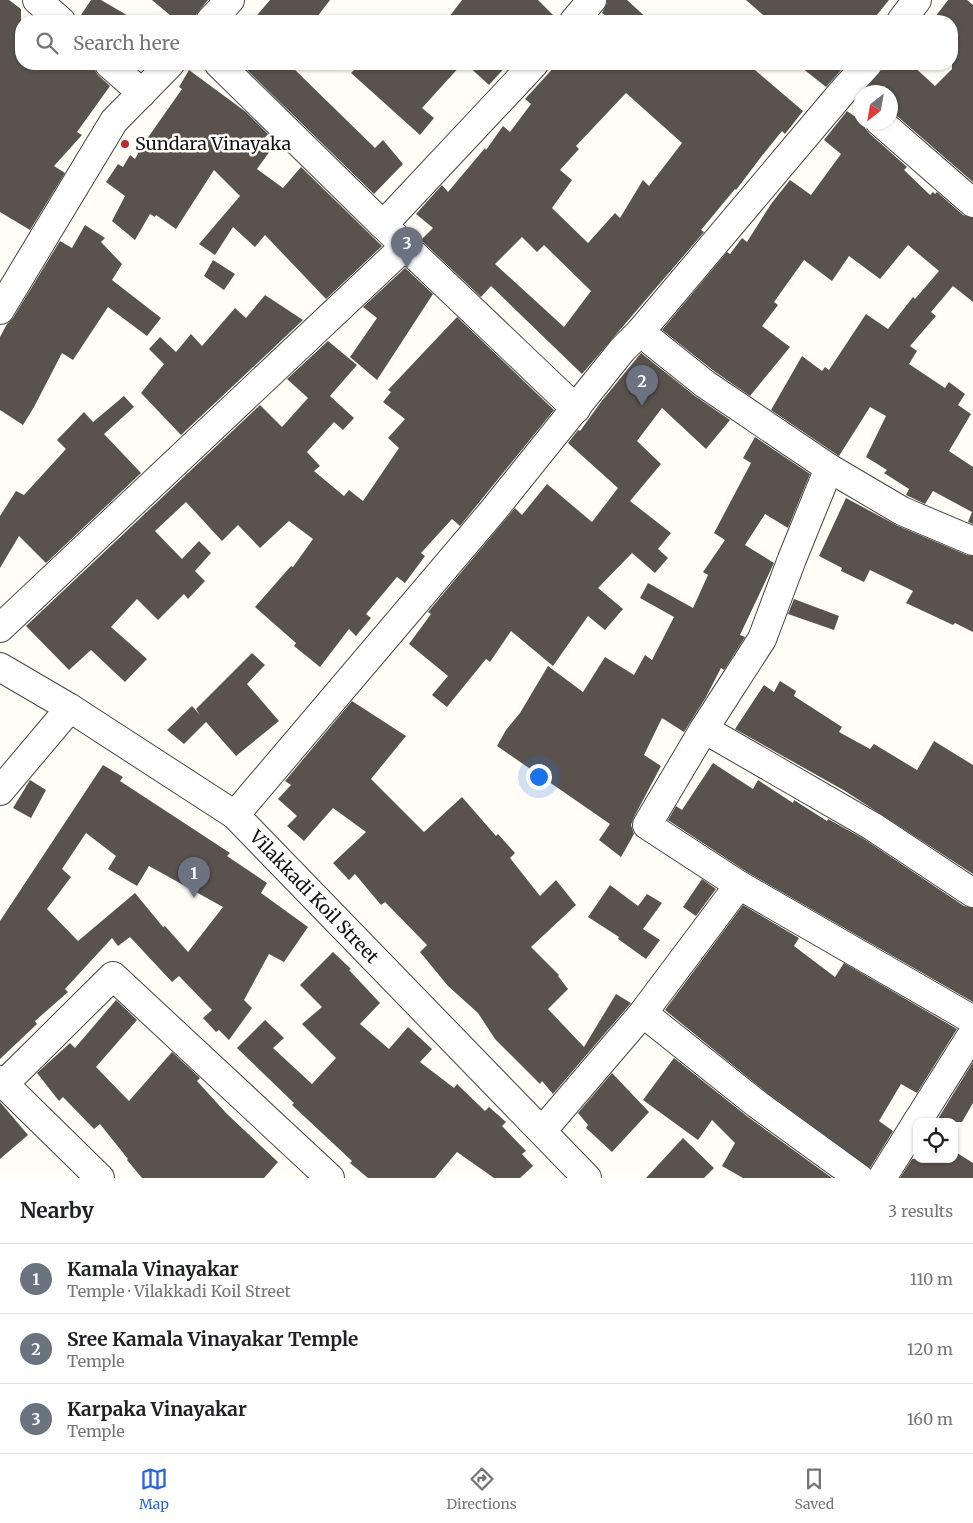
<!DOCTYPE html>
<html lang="en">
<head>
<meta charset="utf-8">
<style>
  :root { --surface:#fff; --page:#f6f6f6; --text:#202124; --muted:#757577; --line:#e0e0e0; --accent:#2563eb }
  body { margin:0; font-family:Merriweather,serif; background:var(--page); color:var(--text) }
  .controls { position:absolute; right:15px; bottom:15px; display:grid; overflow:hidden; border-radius:10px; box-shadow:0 1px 4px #0004 }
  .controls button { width:45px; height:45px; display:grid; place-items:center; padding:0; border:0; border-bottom:1px solid var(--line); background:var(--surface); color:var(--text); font:25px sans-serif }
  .compass { position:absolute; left:853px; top:85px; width:45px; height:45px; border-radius:50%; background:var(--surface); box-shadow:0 1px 4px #0004; rotate:211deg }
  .you { position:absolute; left:538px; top:776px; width:18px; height:18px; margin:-12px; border:4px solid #fff; border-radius:50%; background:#1a73e8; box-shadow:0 0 0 8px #1a73e833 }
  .badge { display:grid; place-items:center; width:32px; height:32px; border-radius:50%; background:var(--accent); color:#fff; font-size:16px; font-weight:700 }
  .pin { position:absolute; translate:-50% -41px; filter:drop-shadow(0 1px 2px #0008) }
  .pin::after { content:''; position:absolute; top:26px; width:18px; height:15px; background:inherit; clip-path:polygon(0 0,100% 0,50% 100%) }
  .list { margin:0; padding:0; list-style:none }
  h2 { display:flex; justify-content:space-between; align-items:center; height:65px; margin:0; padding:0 20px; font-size:21px }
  h2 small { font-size:16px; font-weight:400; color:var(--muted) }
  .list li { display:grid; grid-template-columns:32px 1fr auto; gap:15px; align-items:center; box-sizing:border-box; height:70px; padding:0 20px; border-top:1px solid var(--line) }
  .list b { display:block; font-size:19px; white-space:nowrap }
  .list p { margin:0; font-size:16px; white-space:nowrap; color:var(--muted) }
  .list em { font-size:16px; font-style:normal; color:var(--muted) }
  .icon { flex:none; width:28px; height:28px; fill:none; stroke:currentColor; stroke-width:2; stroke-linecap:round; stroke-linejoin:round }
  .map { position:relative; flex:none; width:973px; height:1178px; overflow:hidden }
  .search { position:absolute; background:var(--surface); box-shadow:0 1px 4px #0004; left:15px; right:15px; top:15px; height:55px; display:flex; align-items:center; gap:12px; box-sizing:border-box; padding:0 18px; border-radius:20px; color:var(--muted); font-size:19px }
  .sheet { height:275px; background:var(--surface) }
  nav { display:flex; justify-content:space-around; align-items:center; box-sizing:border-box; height:70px; border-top:1px solid var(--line); background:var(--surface); font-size:14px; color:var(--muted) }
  nav a { display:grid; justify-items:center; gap:2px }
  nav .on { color:var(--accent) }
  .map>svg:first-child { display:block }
</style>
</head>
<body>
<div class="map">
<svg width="973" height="1178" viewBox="0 0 973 1178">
  <rect width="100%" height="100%" fill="#fffdf5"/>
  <g fill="#5a524d" fill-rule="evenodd">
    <polygon points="0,0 9,0 21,9 21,64 94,64 94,69 98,75 110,86 77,132 82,135 54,166 65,173 30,230 0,212"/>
    <polygon points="91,0 101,0 137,21 77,21"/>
    <polygon points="152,0 208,0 191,21 177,21"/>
    <polygon points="270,0 330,0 314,21 252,21"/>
    <polygon points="462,0 538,0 559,21 446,21"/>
    <polygon points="607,0 627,0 650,21 612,21 602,13 607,3"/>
    <polygon points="746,0 889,0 872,21 770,21"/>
    <polygon points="948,0 967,0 973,5 973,182 890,110 890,92 863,92 887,64 911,64 935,86 952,69 952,21 932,21"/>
    <polygon points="241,64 289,64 375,148 383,140 403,164 374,194"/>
    <polygon points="360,64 462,64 422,108 434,118 420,135 351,73"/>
    <polygon points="466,64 508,64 489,85"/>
    <path d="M557,64H748L803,111L785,134L782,131L761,157L736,190L735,189L701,230L704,232L582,374L491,286L481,297L421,240L433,228L416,214L442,185L448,192L485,148L486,150L503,126L510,132L531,104L525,99ZM626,93L682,143L649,186L643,180L620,218L615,213L588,243L552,208L572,180L560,170L579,149L576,146ZM522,237L537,252L544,245L591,291L564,327L495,264Z"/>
    <polygon points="797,64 838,64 843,68 826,87"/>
    <polygon points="189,70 246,112 268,134 259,145 270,151 257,169 283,188 301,167 382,246 326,299 265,235 255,247 233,227 215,255 199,244 240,196 214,170 176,229 156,215 155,217 150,214 135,240 112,221 125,196 106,182 118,164 123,167 130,155 135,159 142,146 182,89 179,87"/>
    <polygon points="847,111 860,120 860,122 865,123 865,128 870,134 907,167 904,170 930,195 933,192 935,194 937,192 963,215 973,218 973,302 953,286 931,312 936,316 910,346 917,351 909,364 945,388 949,382 965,394 958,405 971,414 949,451 973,467 973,524 968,522 972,512 933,491 925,504 906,495 909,489 884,473 887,470 866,457 886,416 870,407 839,456 771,410 802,356 822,371 825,367 829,370 866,314 888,329 913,297 915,299 939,271 908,245 880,279 849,256 832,281 804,260 774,302 778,305 762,326 790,347 750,396 714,371 662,330 727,252 730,254 742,238 747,242 771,204 790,180 811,195 841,154 824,140"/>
    <polygon points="85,225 105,238 101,242 122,264 112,280 161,318 147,336 108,307 73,360 62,353 34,407 23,425 0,410 0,337 7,324 13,318 60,241 72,248"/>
    <polygon points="213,260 235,274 224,290 204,276"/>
    <polygon points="405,268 433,294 377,380 350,357 377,318 363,307"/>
    <polygon points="265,295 303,320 181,435 141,393 164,364 149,349 160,337 176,352 191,334 202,346 235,308 246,318"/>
    <polygon points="457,317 554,410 460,526 452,519 421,553 425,556 405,583 397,577 366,614 371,618 356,636 349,629 320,667 294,646 296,643 255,607 291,566 293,567 313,539 289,521 260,548 238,525 222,541 186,502 155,531 182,559 199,541 211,553 195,571 205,581 188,599 184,594 158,620 137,599 111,627 147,659 125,682 91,650 69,670 26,626 260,405 282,427 308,398 287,379 328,341 357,365 330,396 354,418 343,430 334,422 307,452 320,466 314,471 344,496 349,490 363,501 399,448 388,438 405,419 383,402 391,392 388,390"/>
    <polygon points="641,353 695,396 730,420 706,449 662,408 637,441 661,464 630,501 671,533 658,549 668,558 655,573 632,553 598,588 623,609 605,630 588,616 553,666 511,631 490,662 486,659 447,707 432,695 448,676 409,644 431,614 428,612 515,508 522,515 547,484 592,522 618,488 568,443 578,430 580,431 601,402"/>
    <polygon points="124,396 134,407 104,434 141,473 46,563 19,536 0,568 0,516 16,491 24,495 66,449 57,440 84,412 93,422"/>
    <polygon points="755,437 810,474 788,528 765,514 745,545 774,563 740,635 745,637 724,670 721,668 706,697 684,732 662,718 644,755 661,766 634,817 631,825 634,834 621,857 599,840 610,824 497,746 506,730 520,713 548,666 583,692 605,657 634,675 645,655 652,660 674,617 640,598 648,583 693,608 708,575 703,572 725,540 714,533 751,463 743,458"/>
    <polygon points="846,498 896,525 967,555 973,556 973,632 955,623 953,625 906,603 913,591 870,570 864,582 841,571 842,568 819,556"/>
    <polygon points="794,599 839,616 834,630 788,614"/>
    <polygon points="252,653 265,665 247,684 279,721 236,756 206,722 184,744 167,730 192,706 200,715 196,709"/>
    <polygon points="780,681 796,691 794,696 842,727 839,732 870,749 874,744 917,770 934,741 973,765 973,874 845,791 735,729 764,685 774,692"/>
    <polygon points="352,701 406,736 371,779 424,832 462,797 496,836 498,834 515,853 510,858 540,896 556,880 576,905 531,947 559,975 558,976 568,989 548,1009 584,1047 616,994 631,1003 553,1094 542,1081 540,1084 495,1039 478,1013 448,986 420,952 427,945 385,902 381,905 355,874 349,880 333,863 366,832 333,808 304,841 287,826 297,816 278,799 291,785 285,781"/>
    <polygon points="713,763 753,789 758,780 793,803 794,800 827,821 828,819 864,839 964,906 973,908 973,1002 747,872 668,820 676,806 682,810"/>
    <path d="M103,765L123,777L120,781L230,853L227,856L267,883L261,893L308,927L284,962L269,954L244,1000L252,1008L229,1040L219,1030L216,1032L203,1018L212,1010L179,976L172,982L130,937L118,946L112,938L65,989L68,992L35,1021L37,1024L0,1059V921ZM86,833L116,856L108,869L137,886L149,866L223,907L188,952L165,926L163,927L135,893L78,941L47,909L71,877L62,869Z"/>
    <polygon points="30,780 46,790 31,818 13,808"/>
    <polygon points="702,879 716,889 696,916 683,907"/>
    <polygon points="610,885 638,906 647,894 662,903 643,929 660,940 646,959 618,939 619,937 588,917"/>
    <polygon points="743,905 799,938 794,946 835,977 844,963 957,1029 917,1093 901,1084 879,1121 893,1131 870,1168 766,1092 665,1010"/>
    <polygon points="333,952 351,969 349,970 380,1003 360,1024 389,1049 408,1027 432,1049 420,1062 454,1088 457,1084 485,1111 489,1107 506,1122 502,1126 526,1151 522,1154 533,1166 520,1178 494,1178 457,1152 435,1178 368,1178 350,1163 352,1161 292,1105 294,1103 237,1048 265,1020 284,1038 273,1048 312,1084 336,1058 302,1024 322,1007 300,985"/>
    <polygon points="116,1000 137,1020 96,1067 129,1101 172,1052 200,1078 197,1081 227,1114 278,1162 264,1178 142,1178 127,1160 128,1159 100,1124 94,1129 63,1097 59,1101 37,1073 70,1043 75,1048"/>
    <polygon points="674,1058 748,1117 832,1178 743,1178 722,1166 735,1143 712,1120 698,1140 643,1100"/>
    <polygon points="973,1062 973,1103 962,1122 936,1122"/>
    <polygon points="612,1073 649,1112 612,1152 586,1128 588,1125 578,1113"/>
    <polygon points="0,1102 28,1135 0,1159"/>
    <polygon points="683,1138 714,1168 704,1178 646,1178"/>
    <polygon points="954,1151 973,1163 973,1178 900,1178 912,1159 954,1159"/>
  </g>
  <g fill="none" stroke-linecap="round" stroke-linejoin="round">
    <g stroke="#444" stroke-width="30">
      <g id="minor">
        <polyline points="37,0 61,21"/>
        <polyline points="210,21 230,0"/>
        <polyline points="574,21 592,0"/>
        <polyline points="901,21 917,0"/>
        <polyline points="109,64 142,93"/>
        <polyline points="219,64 383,225"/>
        <polyline points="534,64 383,225 576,409"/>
        <polyline points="880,122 973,203"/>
        <polyline points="0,310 114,121 170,64"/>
        <polyline points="640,332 705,384 829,468 902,511 973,541"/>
        <polyline points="829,468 792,559 762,639 704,729 647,825 739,885 973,1020"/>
        <polyline points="0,628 405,246"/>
        <polyline points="0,667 70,708 235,815 587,1178"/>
        <polyline points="704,729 872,826 973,893"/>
        <polyline points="0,791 70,708"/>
        <polyline points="235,815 492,512 622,350 640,332 844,90 868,64"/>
        <polyline points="643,1013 757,1104 859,1178"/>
        <polyline points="0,1080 100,1178"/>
        <polyline points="4,1084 113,976 330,1178"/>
        <polyline points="917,1122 973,1033"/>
        <polyline points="542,1131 643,1013 739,885"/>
        <polyline points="882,1178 917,1122"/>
      </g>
    </g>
    <use href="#minor" stroke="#fff" stroke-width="28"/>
  </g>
  <circle fill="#c4262e" stroke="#fff" stroke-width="2" cx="125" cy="144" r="5"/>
  <g text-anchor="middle" stroke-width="5" stroke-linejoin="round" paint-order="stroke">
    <g font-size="18" fill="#111" stroke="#fff" text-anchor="start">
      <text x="135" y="150">Sundara Vinayaka</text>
    </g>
    <g font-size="18" fill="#111" stroke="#fff">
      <text transform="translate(314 897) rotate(46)" y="6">Vilakkadi Koil Street</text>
    </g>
  </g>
</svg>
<div class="controls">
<button><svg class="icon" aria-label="locate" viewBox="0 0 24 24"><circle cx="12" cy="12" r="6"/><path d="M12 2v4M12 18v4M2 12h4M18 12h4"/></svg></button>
</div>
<svg class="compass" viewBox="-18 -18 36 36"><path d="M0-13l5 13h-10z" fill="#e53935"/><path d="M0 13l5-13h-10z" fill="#757577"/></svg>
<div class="you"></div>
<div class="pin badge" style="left:194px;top:898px;background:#6b7280">1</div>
<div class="pin badge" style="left:642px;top:406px;background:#6b7280">2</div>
<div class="pin badge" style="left:407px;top:268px;background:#6b7280">3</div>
<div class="search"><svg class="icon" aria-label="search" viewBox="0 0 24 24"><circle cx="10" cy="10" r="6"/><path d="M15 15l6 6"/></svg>Search here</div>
</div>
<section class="sheet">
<h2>Nearby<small>3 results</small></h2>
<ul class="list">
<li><span class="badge" style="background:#6b7280">1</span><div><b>Kamala Vinayakar</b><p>Temple · Vilakkadi Koil Street</p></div><em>110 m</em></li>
<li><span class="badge" style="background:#6b7280">2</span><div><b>Sree Kamala Vinayakar Temple</b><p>Temple</p></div><em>120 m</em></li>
<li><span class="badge" style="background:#6b7280">3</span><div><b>Karpaka Vinayakar</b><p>Temple</p></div><em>160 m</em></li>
</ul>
</section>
<nav>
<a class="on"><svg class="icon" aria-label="map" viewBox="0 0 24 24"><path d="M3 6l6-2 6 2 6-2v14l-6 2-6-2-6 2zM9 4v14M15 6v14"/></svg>Map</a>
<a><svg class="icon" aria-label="directions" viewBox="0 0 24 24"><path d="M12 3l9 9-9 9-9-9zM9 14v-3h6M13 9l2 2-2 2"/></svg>Directions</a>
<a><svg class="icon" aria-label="saved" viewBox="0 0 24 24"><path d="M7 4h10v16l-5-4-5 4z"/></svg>Saved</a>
</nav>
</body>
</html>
